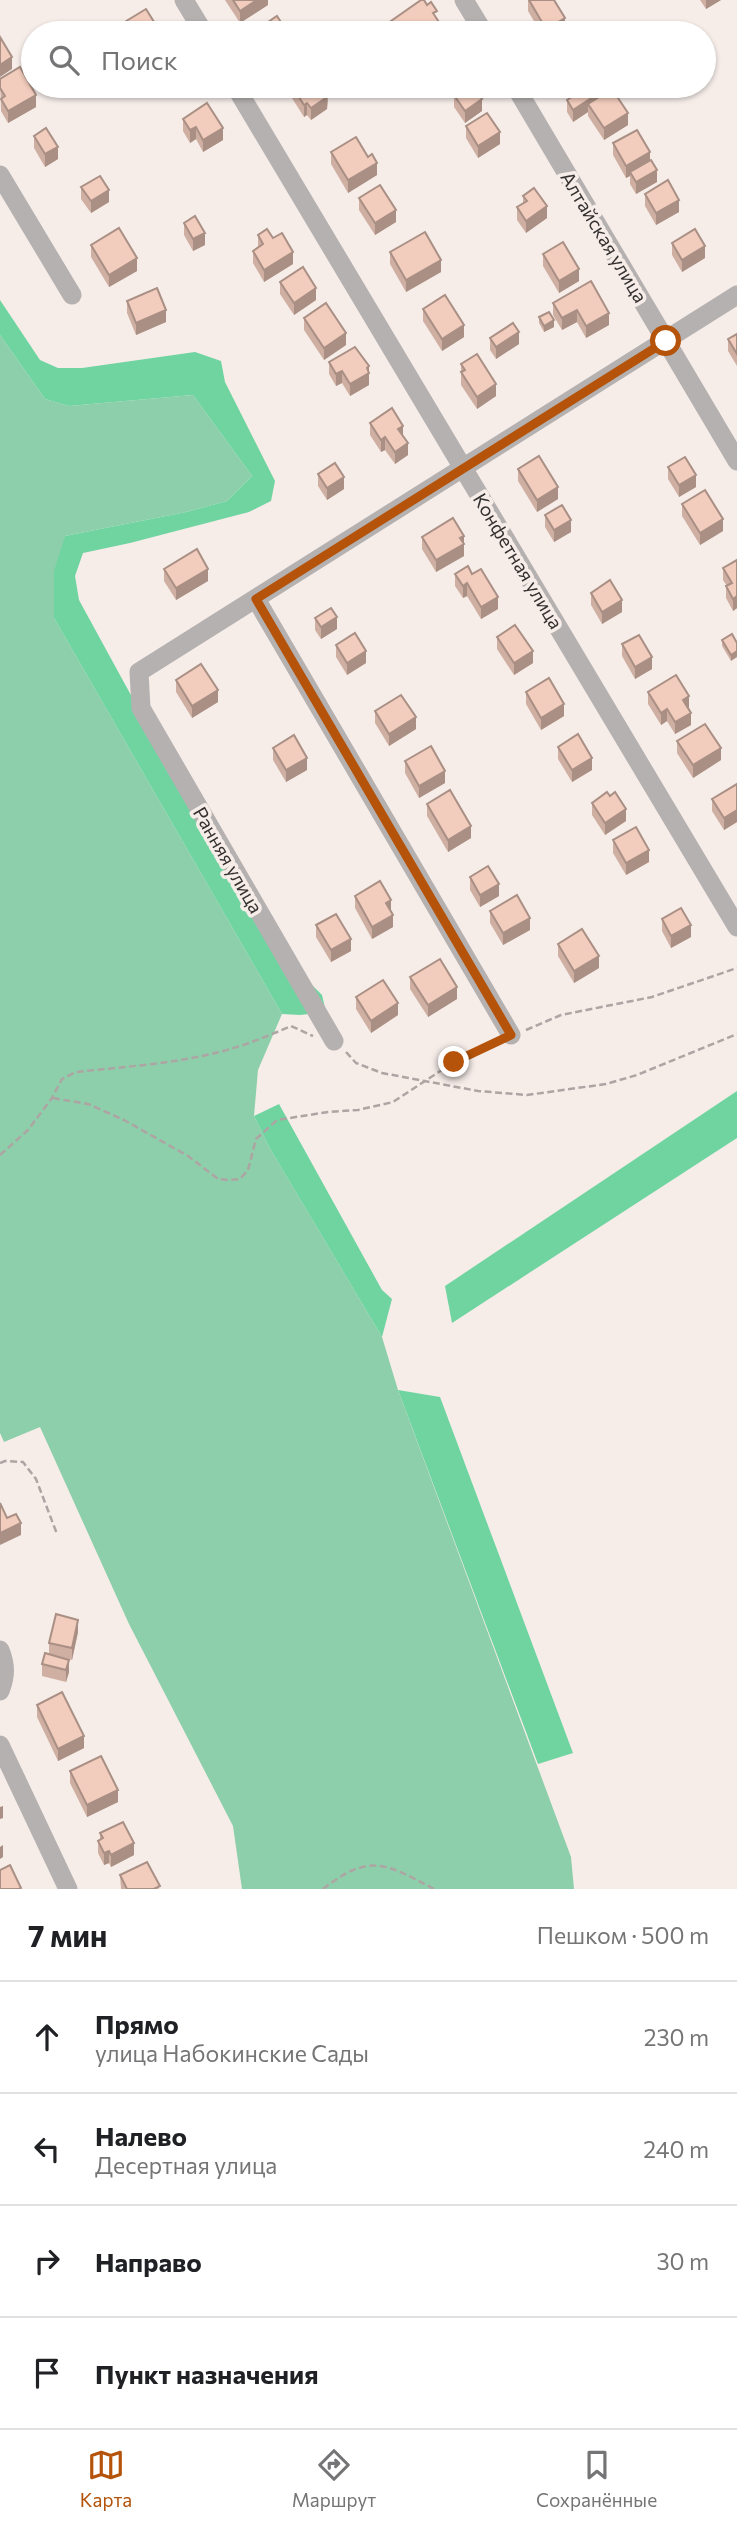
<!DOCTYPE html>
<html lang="ru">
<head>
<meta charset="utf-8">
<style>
  :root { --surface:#fff; --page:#f2f2f2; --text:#202124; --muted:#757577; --line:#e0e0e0; --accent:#b45309 }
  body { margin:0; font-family:Commissioner,sans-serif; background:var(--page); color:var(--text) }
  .stop { position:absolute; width:21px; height:21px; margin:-16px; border:5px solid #b45309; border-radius:50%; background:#fff }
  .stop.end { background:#b45309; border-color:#fff; box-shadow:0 2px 7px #0008 }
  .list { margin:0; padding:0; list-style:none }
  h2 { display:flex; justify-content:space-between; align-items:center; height:91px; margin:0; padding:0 28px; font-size:30px }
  h2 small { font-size:23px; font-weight:400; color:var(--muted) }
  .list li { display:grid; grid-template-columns:46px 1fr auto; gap:21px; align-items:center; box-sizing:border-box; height:112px; padding:0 28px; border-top:2px solid var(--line) }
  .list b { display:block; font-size:26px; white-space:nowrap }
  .list p { margin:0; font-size:23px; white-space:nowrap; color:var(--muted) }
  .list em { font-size:23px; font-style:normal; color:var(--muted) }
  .icon { flex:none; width:38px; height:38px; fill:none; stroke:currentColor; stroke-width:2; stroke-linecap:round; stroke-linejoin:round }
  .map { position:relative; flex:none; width:737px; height:1889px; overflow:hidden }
  .search { position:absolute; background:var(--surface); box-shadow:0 2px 5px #0004; left:21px; right:21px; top:21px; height:77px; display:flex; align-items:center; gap:18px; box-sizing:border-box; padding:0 24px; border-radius:38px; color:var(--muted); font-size:26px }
  .sheet { height:539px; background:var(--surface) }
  nav { display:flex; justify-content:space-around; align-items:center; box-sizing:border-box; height:98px; border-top:2px solid var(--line); background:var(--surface); font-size:19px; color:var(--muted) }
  nav a { display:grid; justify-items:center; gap:4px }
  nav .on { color:var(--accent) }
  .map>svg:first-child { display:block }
</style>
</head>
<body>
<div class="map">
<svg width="737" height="1889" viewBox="0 0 737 1889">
  <rect width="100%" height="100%" fill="#f6ede9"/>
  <polygon fill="#8ecfab" points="0,335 45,399 69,406 193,395 252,476 227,501 186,512 65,536 54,618 282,1014 258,1070 254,1116 269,1147 382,1337 398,1390 571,1857 574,1889 242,1889 233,1826 129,1624 40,1427 4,1442 0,1433"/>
  <g fill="#70d4a1">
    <polygon points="0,300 40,360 58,368 82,368 195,352 221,361 225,382 275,481 271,501 249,512 130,543 83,553 75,576 79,600 262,935 322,995 326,1012 300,1015 282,1014 54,618 54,571 65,536 186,512 227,501 252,476 193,395 69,406 45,399 0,335"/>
    <polygon points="737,1091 737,1138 452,1323 445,1286"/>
    <polygon points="279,1104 382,1290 392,1299 382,1337 269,1147 254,1116"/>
    <polygon points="398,1390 440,1397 573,1753 538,1764"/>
  </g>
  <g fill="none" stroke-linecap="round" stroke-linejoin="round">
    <g stroke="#aca5a3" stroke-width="2.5" stroke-dasharray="7 3.5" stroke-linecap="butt">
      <polyline points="526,1030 561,1015 652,997 737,968"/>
      <polyline points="346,1052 356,1063 382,1073 478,1091 527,1095 606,1084 637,1075 737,1034"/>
      <polyline points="53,1098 88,1104 124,1120 188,1156 218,1179 228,1180 240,1179 248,1170 256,1139 277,1120 328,1112 358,1110 393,1102 454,1062 497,1042"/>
      <path d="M0,1155L28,1130L52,1098L62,1079L76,1072C122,1067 170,1064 215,1053C241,1047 266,1037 291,1026L313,1036"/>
      <polyline points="0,1463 5,1461 23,1462 36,1479 57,1534"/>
      <path d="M323,1889C369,1853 385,1863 434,1889"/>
    </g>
    <g stroke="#b5b1b0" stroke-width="19">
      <polyline points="184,0 204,33"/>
      <polyline points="464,0 484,33"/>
      <polyline points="235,86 737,927"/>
      <polyline points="515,86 737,461"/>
      <polyline points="0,175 72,295"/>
      <polyline points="256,599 511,1035"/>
      <polyline points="334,1041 141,708 139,672 737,295"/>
      <path d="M0,1650C6,1665 6,1676 0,1691"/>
      <polyline points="0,1745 68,1889"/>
    </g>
  </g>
  <g fill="#d0afa3">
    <polygon points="225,0 268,0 268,5 240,23"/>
    <polygon points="528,0 554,0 565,30 559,33 541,33 528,11"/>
    <polygon points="700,0 721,0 706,9"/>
    <polygon points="437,18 446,33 391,33 391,21"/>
    <polygon points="0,79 36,107 8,123 1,111"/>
    <polygon points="290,86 325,86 328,101 327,109 311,120 307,115 304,117 290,95"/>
    <polygon points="605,93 628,125 604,140 588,116 588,112 573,122 567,112 567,100"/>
    <polygon points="454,95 482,111 465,123 454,107"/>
    <polygon points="183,119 223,140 203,152 196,139 190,143 183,131"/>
    <polygon points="466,126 500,144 478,158 466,138"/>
    <polygon points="34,136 58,159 45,167 34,148"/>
    <polygon points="613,143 650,161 657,182 636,194 630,184 630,176 626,178 613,155"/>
    <polygon points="331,152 377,175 348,193 331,164"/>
    <polygon points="81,187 109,202 91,213 81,199"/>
    <polygon points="645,194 679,212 656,225 645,206"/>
    <polygon points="523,196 547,218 526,233 517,220 517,207 523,203"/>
    <polygon points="359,198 396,222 375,235 359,210"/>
    <polygon points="184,223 205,245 193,251 184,235"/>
    <polygon points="258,235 273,238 293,264 264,282 253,263 253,251 258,248"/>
    <polygon points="672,243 705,258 682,272 672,255"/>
    <polygon points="91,245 137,271 109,287 91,257"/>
    <polygon points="390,252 441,272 406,292 390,264"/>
    <polygon points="543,254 579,281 559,293 543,266"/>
    <polygon points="591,281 609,325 586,338 577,322 562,330 553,315 553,303"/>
    <polygon points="280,282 316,300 294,315 280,294"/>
    <polygon points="127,301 166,322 136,335 127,313"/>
    <polygon points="423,309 464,337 442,351 423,321"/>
    <polygon points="539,317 554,327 544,332 539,323"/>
    <polygon points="304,318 346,345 324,360 304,330"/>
    <polygon points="737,334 737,366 728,351 728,339"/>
    <polygon points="490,338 519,344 496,359 490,350"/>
    <polygon points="329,362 369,366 369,385 350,396 342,383 336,386 329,374"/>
    <polygon points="461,364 496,396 477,409 461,385"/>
    <polygon points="370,423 403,436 408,455 395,464 385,450 381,452 370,435"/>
    <polygon points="668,467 696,487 679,497 668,479"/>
    <polygon points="518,469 558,499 537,512 518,481"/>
    <polygon points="318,474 344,489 327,500 318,486"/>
    <polygon points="682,504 723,531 700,545 682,516"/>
    <polygon points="545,515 571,532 554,542 545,527"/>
    <polygon points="464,536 464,556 436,572 422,549 422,537"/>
    <polygon points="737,560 737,608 733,611 726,598 726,586 727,586 723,580 723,568"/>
    <polygon points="164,569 208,581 176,600 164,581"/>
    <polygon points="455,574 472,574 498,609 481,619 467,596 463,598 455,586"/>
    <polygon points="591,593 622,612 602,624 591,605"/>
    <polygon points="315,618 337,629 321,639 315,630"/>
    <polygon points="732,634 731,661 722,646 722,640"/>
    <polygon points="497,637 533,663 514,675 497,649"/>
    <polygon points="622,644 652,669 635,679 622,656"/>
    <polygon points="336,645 366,663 347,675 336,657"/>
    <polygon points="176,680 218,702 192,718 176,692"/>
    <polygon points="526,692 564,716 541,730 526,704"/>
    <polygon points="648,692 689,708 691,725 675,734 667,721 661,725 648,704"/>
    <polygon points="375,711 416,729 389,746 375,723"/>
    <polygon points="677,741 721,760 693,778 677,753"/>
    <polygon points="558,747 592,770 572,782 558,759"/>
    <polygon points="273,748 307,770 286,782 273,760"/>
    <polygon points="405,761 445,783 419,798 405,773"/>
    <polygon points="712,799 737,822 724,830 712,811"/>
    <polygon points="592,803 626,821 605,835 592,815"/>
    <polygon points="427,804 471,838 448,852 427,816"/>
    <polygon points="613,840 649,862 626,875 613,853"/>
    <polygon points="470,877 499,896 480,907 470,890"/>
    <polygon points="355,896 391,912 393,927 372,939 355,908"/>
    <polygon points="490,911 530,930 503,945 490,923"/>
    <polygon points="662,919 691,937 671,948 662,931"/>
    <polygon points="316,925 351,951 331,962 316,937"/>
    <polygon points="558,944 599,968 574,983 558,956"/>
    <polygon points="410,977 457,999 428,1017 410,989"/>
    <polygon points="356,997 398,1015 371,1033 356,1009"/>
    <polygon points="78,1632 72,1660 50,1655 69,1672 66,1682 42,1676 42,1664 49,1655 49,1643"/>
    <polygon points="37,1705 84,1748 58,1761 37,1717"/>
    <polygon points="70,1771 118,1802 87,1817 70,1783"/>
    <polygon points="100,1833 134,1855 111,1867 109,1863 104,1865 98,1853 98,1841 100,1840"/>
    <polygon points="120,1875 160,1889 121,1889"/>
  </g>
  <g fill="#a98f84">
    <polygon points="257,0 268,0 268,5 240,23 240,11"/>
    <polygon points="706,0 721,0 706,9"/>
    <polygon points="565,18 565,30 559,33 546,33 546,29"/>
    <polygon points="12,57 12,69 0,77 0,65"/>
    <polygon points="171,86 180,86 171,91"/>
    <polygon points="667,86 675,86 667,91"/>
    <polygon points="328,89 327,109 311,120 311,108 323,92"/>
    <polygon points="605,89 605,101 588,104 588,112 573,122 573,110"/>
    <polygon points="36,95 36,107 8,123 8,111"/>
    <polygon points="482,99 482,111 465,123 465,111"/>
    <polygon points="307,103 307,115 304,117 304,105"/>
    <polygon points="628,113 628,125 604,140 604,128"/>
    <polygon points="196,127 196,139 190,143 190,130"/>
    <polygon points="223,128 223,140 203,152 203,140"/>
    <polygon points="500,132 500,144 478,158 478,146"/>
    <polygon points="58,147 58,159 45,167 45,154"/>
    <polygon points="650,152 650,164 630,172 630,176 626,178 626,166"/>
    <polygon points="377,163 377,175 348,193 348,180"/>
    <polygon points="657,170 657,182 636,194 636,182"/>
    <polygon points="109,190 109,202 91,213 91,201"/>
    <polygon points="679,200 679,212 656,225 656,213"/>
    <polygon points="547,206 547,218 526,233 526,221"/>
    <polygon points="396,210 396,222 375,235 375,223"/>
    <polygon points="205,233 205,245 193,251 193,239"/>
    <polygon points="705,246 705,258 682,272 682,260"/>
    <polygon points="293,252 293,264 264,282 264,270"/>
    <polygon points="137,258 137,271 109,287 109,275"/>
    <polygon points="441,260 441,272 406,292 406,280"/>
    <polygon points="579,269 579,281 559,293 559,281"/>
    <polygon points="316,288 316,300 294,315 294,303"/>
    <polygon points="166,310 166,322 136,335 136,323"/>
    <polygon points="577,310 577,322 562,330 562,318"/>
    <polygon points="609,313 609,325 586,338 586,326"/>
    <polygon points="554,320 554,327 544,332 544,326"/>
    <polygon points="464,325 464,337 442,351 442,339"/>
    <polygon points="519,332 519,344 496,359 496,347"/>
    <polygon points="346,333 346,345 324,360 324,348"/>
    <polygon points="369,366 369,385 350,396 350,384"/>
    <polygon points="342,371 342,383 336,386 336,374"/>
    <polygon points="496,384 496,396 477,409 477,397"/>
    <polygon points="403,426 403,438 398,429"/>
    <polygon points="385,437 385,450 381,452 381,440"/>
    <polygon points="408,443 408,455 395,464 395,452"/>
    <polygon points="696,475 696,487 679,497 679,485"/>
    <polygon points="344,477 344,489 327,500 327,488"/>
    <polygon points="558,487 558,499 537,512 537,500"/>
    <polygon points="723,519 723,531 700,545 700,533"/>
    <polygon points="571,520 571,532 554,542 554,530"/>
    <polygon points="464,536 464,556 436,572 436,560"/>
    <polygon points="208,569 208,581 176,600 176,588"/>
    <polygon points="467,583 467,596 463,598 463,586"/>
    <polygon points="737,596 737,608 733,611 733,599"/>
    <polygon points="498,597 498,609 481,619 481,607"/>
    <polygon points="622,600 622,612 602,624 602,612"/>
    <polygon points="337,617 337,629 321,639 321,627"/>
    <polygon points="366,651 366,663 347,675 347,663"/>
    <polygon points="533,651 533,663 514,675 514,663"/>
    <polygon points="737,651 737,657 731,661 731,655"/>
    <polygon points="652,657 652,669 635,679 635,667"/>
    <polygon points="218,690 218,702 192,718 192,706"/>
    <polygon points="689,696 689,708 683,712 683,700"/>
    <polygon points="564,704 564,716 541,730 541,718"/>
    <polygon points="667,709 667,721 661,725 661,713"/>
    <polygon points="691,713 691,725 675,734 675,722"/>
    <polygon points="416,717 416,729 389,746 389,734"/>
    <polygon points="721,748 721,760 693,778 693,765"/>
    <polygon points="307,758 307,770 286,782 286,770"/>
    <polygon points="592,758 592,770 572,782 572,770"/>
    <polygon points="445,771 445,783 419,798 419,786"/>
    <polygon points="626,809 626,821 605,835 605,823"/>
    <polygon points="737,810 737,822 724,830 724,818"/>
    <polygon points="471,826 471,838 448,852 448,840"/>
    <polygon points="649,850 649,862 626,875 626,863"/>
    <polygon points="499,884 499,896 480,907 480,895"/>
    <polygon points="391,900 391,912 386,903"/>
    <polygon points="393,915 393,927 372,939 372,927"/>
    <polygon points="530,918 530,930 503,945 503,933"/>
    <polygon points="691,925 691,937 671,948 671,936"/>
    <polygon points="351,939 351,951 331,962 331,950"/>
    <polygon points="599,956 599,968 574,983 574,971"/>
    <polygon points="457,987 457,999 428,1017 428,1005"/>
    <polygon points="398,1003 398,1015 371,1033 371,1021"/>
    <polygon points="21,1523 21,1535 0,1545 0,1533"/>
    <polygon points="78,1620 78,1632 72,1660 72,1648"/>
    <polygon points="69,1660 69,1672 66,1682 66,1670"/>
    <polygon points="84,1736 84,1748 58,1761 58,1749"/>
    <polygon points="118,1790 118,1802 87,1817 87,1805"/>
    <polygon points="3,1806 3,1818 0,1819 0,1807"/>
    <polygon points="134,1843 134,1855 111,1867 111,1855"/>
    <polygon points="3,1845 3,1857 0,1859 0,1847"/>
    <polygon points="109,1851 109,1863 104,1865 104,1853"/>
  </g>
  <g fill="#f2ccbd" stroke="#a98f84" stroke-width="2">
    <polygon points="233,0 257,0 240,11"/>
    <polygon points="421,0 424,0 427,5 431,2 437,11 433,13 446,33 399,33 391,21"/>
    <polygon points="529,0 554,0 565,18 546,29"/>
    <polygon points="146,9 159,30 154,33 122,33 118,26"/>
    <polygon points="277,16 288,33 254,33 253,32"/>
    <polygon points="0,37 12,57 0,65"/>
    <polygon points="20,67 36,95 8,111 1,99 5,96 0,88 0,79"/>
    <polygon points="292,86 325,86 328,89 323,92 327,97 311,108 307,103 304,105"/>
    <polygon points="468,86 474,86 482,99 465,111 454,95"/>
    <polygon points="589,86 603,86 605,89 573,110 567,100"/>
    <polygon points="612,89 628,113 604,128 588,104"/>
    <polygon points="207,103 223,128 203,140 196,127 190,130 183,119"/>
    <polygon points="487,113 500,132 478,146 466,126"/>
    <polygon points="46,128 58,147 45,154 34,136"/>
    <polygon points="637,130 650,152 626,166 613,143"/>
    <polygon points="356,137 368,157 372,154 377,163 348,180 331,152"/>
    <polygon points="651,160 657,170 636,182 630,172"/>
    <polygon points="100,176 109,190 91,201 81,187"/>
    <polygon points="668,180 679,200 656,213 645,194"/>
    <polygon points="380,185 396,210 375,223 359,198"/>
    <polygon points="534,188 547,206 526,221 517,207 527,201 523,196"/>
    <polygon points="195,216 205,233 193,239 184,223"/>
    <polygon points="119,228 137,258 109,275 91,245"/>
    <polygon points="267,229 273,238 282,233 293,252 264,270 253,251 263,244 258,235"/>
    <polygon points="695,229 705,246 682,260 672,243"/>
    <polygon points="425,232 441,260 406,280 390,252"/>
    <polygon points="563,242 579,269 559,281 543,254"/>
    <polygon points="303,267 316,288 294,303 280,282"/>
    <polygon points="591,281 609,313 586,326 577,310 562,318 553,303"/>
    <polygon points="157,288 166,310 136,323 127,301"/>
    <polygon points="445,295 464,325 442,339 423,309"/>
    <polygon points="326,303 346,333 324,348 304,318"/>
    <polygon points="549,312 554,320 544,326 539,317"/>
    <polygon points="513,323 519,332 496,347 490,338"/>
    <polygon points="737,334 737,354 728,339"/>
    <polygon points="355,347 369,366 367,368 369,373 350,384 342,371 336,374 329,362"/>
    <polygon points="477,354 496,384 477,397 461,372 465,370 461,364"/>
    <polygon points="392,408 403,426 398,429 408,443 395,452 385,437 381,440 370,423"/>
    <polygon points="539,456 558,487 537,500 518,469"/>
    <polygon points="685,457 696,475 679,485 668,467"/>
    <polygon points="335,463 344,477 327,488 318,474"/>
    <polygon points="705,490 723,519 700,533 682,504"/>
    <polygon points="562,505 571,520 554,530 545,515"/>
    <polygon points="453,518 464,536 460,538 464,544 436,560 422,537"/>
    <polygon points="197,549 208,569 176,588 164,569"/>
    <polygon points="737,560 737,596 733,599 726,586 732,583 723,568"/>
    <polygon points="468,566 472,574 481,569 498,597 481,607 467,583 463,586 455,574"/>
    <polygon points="610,580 622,600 602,612 591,593"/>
    <polygon points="331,608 337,617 321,627 315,618"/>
    <polygon points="515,625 533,651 514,663 497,637"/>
    <polygon points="355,633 366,651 347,663 336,645"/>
    <polygon points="732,634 737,643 737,651 731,655 722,640"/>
    <polygon points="639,635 652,657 635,667 622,644"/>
    <polygon points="201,664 218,690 192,706 176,680"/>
    <polygon points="676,675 689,696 683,700 691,713 675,722 667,709 661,713 648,692"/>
    <polygon points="549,678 564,704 541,718 526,692"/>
    <polygon points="401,695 416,717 389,734 375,711"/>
    <polygon points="705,724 721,748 693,765 677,741"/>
    <polygon points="578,734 592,758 572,770 558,747"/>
    <polygon points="294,735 307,758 286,770 273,748"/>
    <polygon points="431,746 445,771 419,786 405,761"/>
    <polygon points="737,784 737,810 724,818 712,799"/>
    <polygon points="450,790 471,826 448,840 427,804"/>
    <polygon points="607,792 610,796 615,792 626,809 605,823 592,803"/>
    <polygon points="636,827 649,850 626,863 613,840"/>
    <polygon points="488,866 499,884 480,895 470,877"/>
    <polygon points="380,881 391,900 386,903 393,915 372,927 355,896"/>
    <polygon points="517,895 530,918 503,933 490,911"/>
    <polygon points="681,908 691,925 671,936 662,919"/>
    <polygon points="336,914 351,939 331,950 316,925"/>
    <polygon points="582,929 599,956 574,971 558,944"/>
    <polygon points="440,959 457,987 428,1005 410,977"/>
    <polygon points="383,980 398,1003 371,1021 356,997"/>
    <polygon points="0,1503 7,1518 16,1514 21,1523 0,1533"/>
    <polygon points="56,1614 78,1620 72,1648 49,1643"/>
    <polygon points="45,1653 69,1660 66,1670 42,1664"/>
    <polygon points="62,1692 84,1736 58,1749 37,1705"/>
    <polygon points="101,1756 118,1790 87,1805 70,1771"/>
    <polygon points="123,1822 134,1843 111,1855 109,1851 104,1853 98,1841 103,1838 100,1833"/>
    <polygon points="147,1862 160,1886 154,1889 127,1889 120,1875"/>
    <polygon points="10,1865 21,1888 19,1889 0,1889 0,1870"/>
  </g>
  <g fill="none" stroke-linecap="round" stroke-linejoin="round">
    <polyline stroke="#b45309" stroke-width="9" points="454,1062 511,1035 256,599 666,341"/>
  </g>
  <g text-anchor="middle" stroke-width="7" stroke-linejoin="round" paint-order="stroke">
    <g font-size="19" fill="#343130" stroke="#f6ede9">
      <text transform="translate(604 237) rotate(59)" y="7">Алтайская улица</text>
      <text transform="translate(518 561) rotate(59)" y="7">Конфетная улица</text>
      <text transform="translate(228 860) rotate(60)" y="7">Ранняя улица</text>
    </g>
  </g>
</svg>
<div class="stop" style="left:666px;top:341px"></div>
<div class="stop end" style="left:454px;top:1062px"></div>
<div class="search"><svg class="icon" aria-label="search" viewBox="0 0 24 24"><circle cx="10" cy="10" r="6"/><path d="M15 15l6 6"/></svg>Поиск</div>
</div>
<section class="sheet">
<h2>7 мин<small>Пешком · 500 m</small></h2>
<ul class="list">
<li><svg class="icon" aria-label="ahead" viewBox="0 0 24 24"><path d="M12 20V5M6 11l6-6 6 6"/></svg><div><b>Прямо</b><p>улица Набокинские Сады</p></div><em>230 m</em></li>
<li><svg class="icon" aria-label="left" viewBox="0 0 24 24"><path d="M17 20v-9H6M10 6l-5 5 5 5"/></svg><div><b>Налево</b><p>Десертная улица</p></div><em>240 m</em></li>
<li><svg class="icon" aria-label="right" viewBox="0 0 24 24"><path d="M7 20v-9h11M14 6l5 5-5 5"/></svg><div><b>Направо</b></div><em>30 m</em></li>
<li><svg class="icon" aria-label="arrive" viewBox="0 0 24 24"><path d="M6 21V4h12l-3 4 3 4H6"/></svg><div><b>Пункт назначения</b></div></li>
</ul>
</section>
<nav>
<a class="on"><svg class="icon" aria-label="map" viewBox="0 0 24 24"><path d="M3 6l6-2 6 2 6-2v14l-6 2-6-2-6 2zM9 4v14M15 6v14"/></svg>Карта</a>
<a><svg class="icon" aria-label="directions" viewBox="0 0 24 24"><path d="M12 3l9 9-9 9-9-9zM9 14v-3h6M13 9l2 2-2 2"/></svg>Маршрут</a>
<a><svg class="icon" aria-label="saved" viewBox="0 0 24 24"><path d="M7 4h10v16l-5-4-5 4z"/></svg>Сохранённые</a>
</nav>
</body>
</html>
